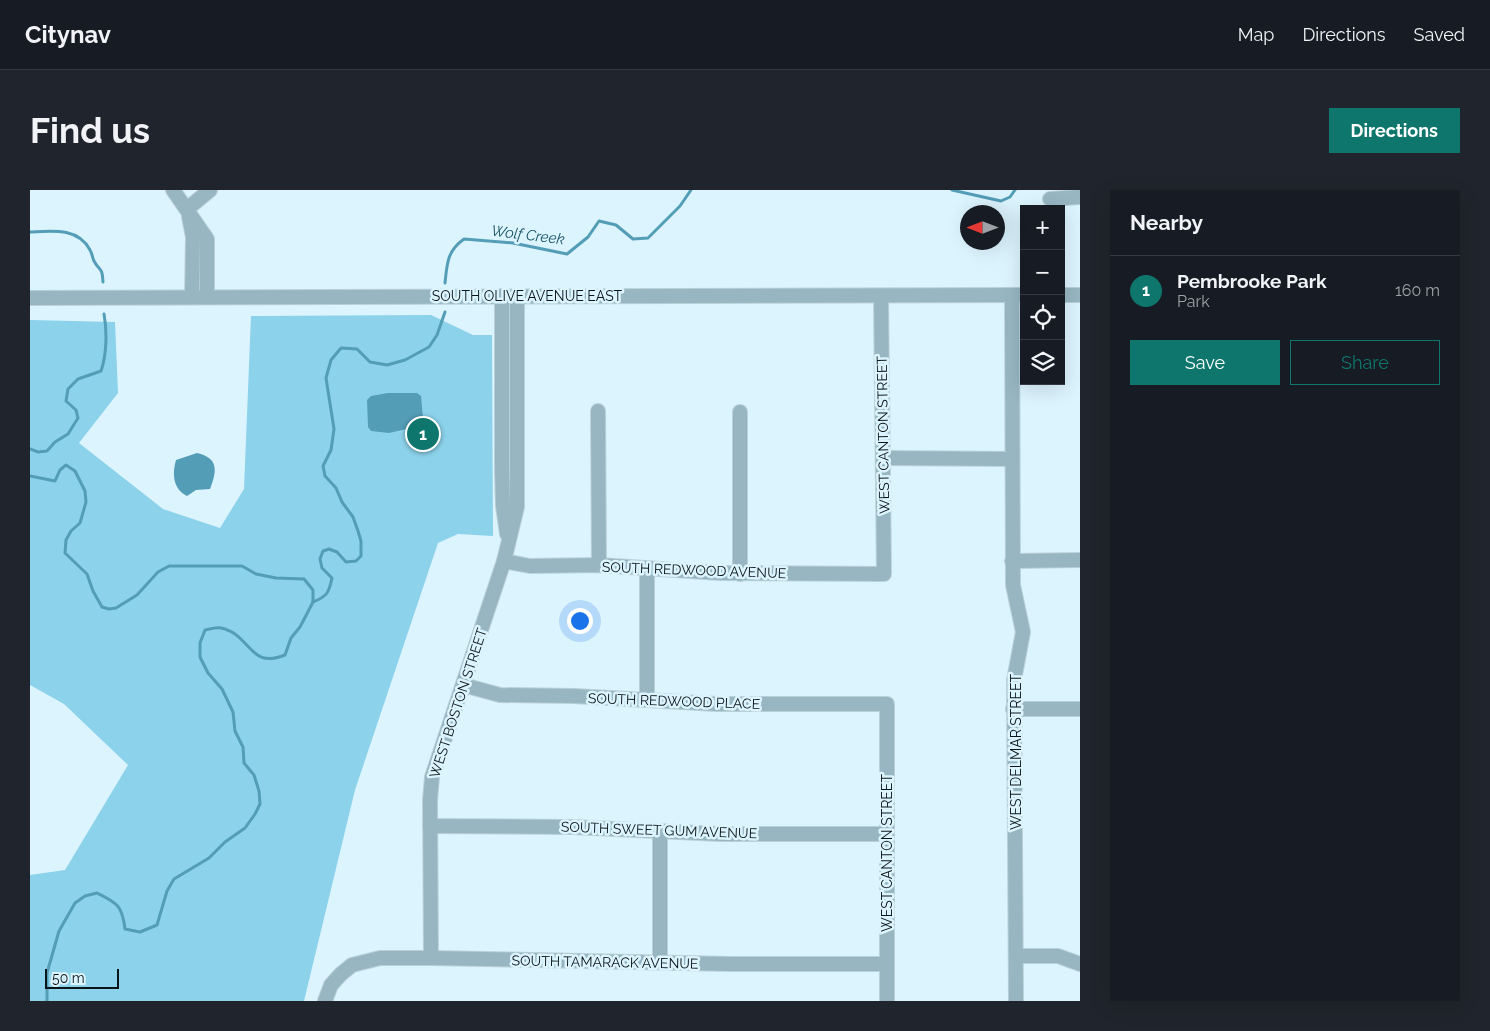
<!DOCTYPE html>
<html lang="en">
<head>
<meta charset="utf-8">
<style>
  :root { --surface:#171b24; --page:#20242c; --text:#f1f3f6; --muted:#9ea1a6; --line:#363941; --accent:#0f766e }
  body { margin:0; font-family:Raleway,sans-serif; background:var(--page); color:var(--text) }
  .controls { position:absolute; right:15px; top:15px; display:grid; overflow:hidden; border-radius:0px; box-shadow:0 5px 20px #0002 }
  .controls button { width:45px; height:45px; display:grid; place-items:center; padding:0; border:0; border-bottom:1px solid var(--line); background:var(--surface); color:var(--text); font:25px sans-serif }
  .compass { position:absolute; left:930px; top:15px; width:45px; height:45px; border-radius:50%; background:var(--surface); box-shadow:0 5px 20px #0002; rotate:270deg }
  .scale { position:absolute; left:15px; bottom:12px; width:74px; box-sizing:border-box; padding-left:5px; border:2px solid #0a1519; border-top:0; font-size:14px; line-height:18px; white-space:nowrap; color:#0a1519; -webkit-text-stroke:4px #dcf4fe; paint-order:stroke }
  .you { position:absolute; left:549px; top:430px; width:18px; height:18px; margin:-12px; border:4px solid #fff; border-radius:50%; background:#1a73e8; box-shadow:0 0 0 8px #1a73e833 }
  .badge { display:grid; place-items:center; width:32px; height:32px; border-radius:50%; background:var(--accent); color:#fff; font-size:16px; font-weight:700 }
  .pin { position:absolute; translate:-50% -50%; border:2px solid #fff; box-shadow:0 1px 5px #0006 }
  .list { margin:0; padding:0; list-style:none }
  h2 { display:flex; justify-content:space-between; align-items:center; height:65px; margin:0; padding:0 20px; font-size:21px }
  h2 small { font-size:16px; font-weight:400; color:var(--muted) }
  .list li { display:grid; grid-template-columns:32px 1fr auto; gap:15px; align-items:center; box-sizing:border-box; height:70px; padding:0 20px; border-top:1px solid var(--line) }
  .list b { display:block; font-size:19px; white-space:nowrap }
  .list p { margin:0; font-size:16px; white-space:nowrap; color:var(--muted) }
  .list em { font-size:16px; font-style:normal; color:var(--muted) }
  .actions { display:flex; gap:10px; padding:15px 20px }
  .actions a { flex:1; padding:11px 0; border:1px solid var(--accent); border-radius:0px; text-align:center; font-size:18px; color:var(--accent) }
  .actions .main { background:var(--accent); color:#fff }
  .icon { flex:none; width:28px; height:28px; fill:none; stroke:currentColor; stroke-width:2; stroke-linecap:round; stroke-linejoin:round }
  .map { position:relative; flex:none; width:1050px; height:811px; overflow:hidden; border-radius:0px }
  header { display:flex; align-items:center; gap:30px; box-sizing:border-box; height:70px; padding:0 25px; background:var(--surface); border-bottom:1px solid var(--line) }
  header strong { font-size:24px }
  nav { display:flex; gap:28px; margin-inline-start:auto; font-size:18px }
  .intro { display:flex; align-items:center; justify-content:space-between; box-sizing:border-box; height:120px; padding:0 30px }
  h1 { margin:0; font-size:35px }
  .button { padding:12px 22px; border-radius:0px; background:var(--accent); color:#fff; font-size:18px; font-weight:700 }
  main { display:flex; gap:30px; padding:0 30px }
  aside { flex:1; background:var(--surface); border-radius:0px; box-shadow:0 5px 20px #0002 }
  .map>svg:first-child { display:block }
</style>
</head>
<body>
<header>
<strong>Citynav</strong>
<nav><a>Map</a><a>Directions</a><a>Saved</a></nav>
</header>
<div class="intro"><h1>Find us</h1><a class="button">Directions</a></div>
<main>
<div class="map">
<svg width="1050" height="811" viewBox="0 0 1050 811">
  <rect width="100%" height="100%" fill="#dcf4fe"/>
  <polygon fill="#8cd2eb" points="401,125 443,145 462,145 463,346 428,344 408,353 325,600 274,811 0,811 0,685 35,680 98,575 34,514 0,495 0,130 85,132 88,203 49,253 133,319 190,338 214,299 221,126"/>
  <g fill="#539db7">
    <polygon points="358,203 387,203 391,206 393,229 389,236 359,243 341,241 338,237 337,210 341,206"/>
    <path d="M167,263C189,268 187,281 180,299L166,300L157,306C143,299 142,284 146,270Z"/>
  </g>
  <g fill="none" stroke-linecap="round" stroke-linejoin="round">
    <g stroke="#539db7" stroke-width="3">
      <polyline points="922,0 971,11 980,7 985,0"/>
      <path d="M0,42C21,41 48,37 60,60C62,63 62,67 64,71C70,82 72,76 73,92"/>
      <path d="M415,93C417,74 417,61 434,49L483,53L537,64L558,47L569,31L586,35L603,49L618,48L650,16L661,0"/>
      <path d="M0,259L8,262L17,261L25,252L38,244L48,228L46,220L36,211L38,199L48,189L71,181C77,164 77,140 74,124"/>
      <path d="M0,286L25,291L30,280L36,275L45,281L55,301L56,312L50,333L41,341L36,350L35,363L57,384L63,401L72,417L79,419L86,418L107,405L128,382L139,376H212L226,384L246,388L274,389L283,400V412L270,437L261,448L255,465C219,480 221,444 191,438C186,437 180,439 175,440L170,453V467L178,483L192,499L203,522L205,541L213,557L214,573L224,585L229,601L230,614L225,624L215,638L195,652L179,668L144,689L137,701L127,735L110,742L95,739C92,715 87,713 67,703L55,706L45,713L29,741L17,783V811"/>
      <path d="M283,412C298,406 299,402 302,388L292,378L290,369L293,361L299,359L307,362L316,372L326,371L331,366V351L328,341L323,327L312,312L306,298L295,286L293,276L301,260L304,239L296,188L301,170L311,158L327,159L340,172L357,175L375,170L399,157L407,145L415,122"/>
    </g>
    <g stroke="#bad0d9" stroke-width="16">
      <g id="minor">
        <polyline points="143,0 177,49 177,107"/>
        <polyline points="1020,9 1050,7"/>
        <polyline points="157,19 180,0"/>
        <polyline points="159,27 163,47 162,107"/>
        <polyline points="982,105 983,395 993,442 984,490 986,811"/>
        <polyline points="1031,105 1050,105"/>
        <polyline points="472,106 472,279 473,316 477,344"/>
        <polyline points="0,108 994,105"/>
        <polyline points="568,221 569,375"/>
        <polyline points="710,222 710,384"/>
        <polyline points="853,268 982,269"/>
        <polyline points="474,371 500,376 569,375 690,383 854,384 851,106"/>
        <polyline points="982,371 1050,370"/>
        <polyline points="617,378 617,510"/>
        <polyline points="433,495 470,505 544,506 687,514 857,514 857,811"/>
        <polyline points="983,519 1050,519"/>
        <polyline points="400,636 542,637 690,644 857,644"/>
        <polyline points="986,766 1028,766 1050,774"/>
        <polyline points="401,768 400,610 402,587 474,371 487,317 487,106"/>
        <polyline points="630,772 630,641"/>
        <polyline points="295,811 301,795 311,784 322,775 350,768 401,768 701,774 857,774"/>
      </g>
    </g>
    <use href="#minor" stroke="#97b6c2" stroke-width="14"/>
  </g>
  <g text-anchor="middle" stroke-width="5" stroke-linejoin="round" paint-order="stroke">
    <g font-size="14" fill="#0a1519" stroke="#dcf4fe">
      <text x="497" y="111">SOUTH OLIVE AVENUE EAST</text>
      <text transform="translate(853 245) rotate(-91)" y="5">WEST CANTON STREET</text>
      <text transform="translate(664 380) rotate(2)" y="5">SOUTH REDWOOD AVENUE</text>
      <text transform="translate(644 511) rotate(2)" y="5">SOUTH REDWOOD PLACE</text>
      <text transform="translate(428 513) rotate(-72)" y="5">WEST BOSTON STREET</text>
      <text transform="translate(986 562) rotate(-90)" y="5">WEST DELMAR STREET</text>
      <text transform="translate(629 640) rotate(2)" y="5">SOUTH SWEET GUM AVENUE</text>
      <text transform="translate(857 663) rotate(-90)" y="5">WEST CANTON STREET</text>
      <text transform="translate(575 772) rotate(1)" y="5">SOUTH TAMARACK AVENUE</text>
    </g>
    <g font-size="15" font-style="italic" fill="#175366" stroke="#dcf4fe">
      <text transform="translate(498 45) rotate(7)" y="5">Wolf Creek</text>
    </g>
  </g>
</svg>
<div class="controls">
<button>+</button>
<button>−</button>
<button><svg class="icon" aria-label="locate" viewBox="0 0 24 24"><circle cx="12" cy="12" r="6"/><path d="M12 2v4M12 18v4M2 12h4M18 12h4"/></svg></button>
<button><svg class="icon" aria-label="layers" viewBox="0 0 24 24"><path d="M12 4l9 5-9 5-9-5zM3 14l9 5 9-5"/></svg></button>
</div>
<svg class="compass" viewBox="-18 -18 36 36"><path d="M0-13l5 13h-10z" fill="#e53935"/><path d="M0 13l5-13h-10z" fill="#9ea1a6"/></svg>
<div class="scale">50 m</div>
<div class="you"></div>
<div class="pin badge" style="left:393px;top:244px">1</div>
</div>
<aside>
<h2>Nearby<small></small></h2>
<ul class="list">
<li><span class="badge">1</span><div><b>Pembrooke Park</b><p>Park</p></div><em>160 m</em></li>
</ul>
<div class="actions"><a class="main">Save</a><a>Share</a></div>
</aside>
</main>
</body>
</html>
